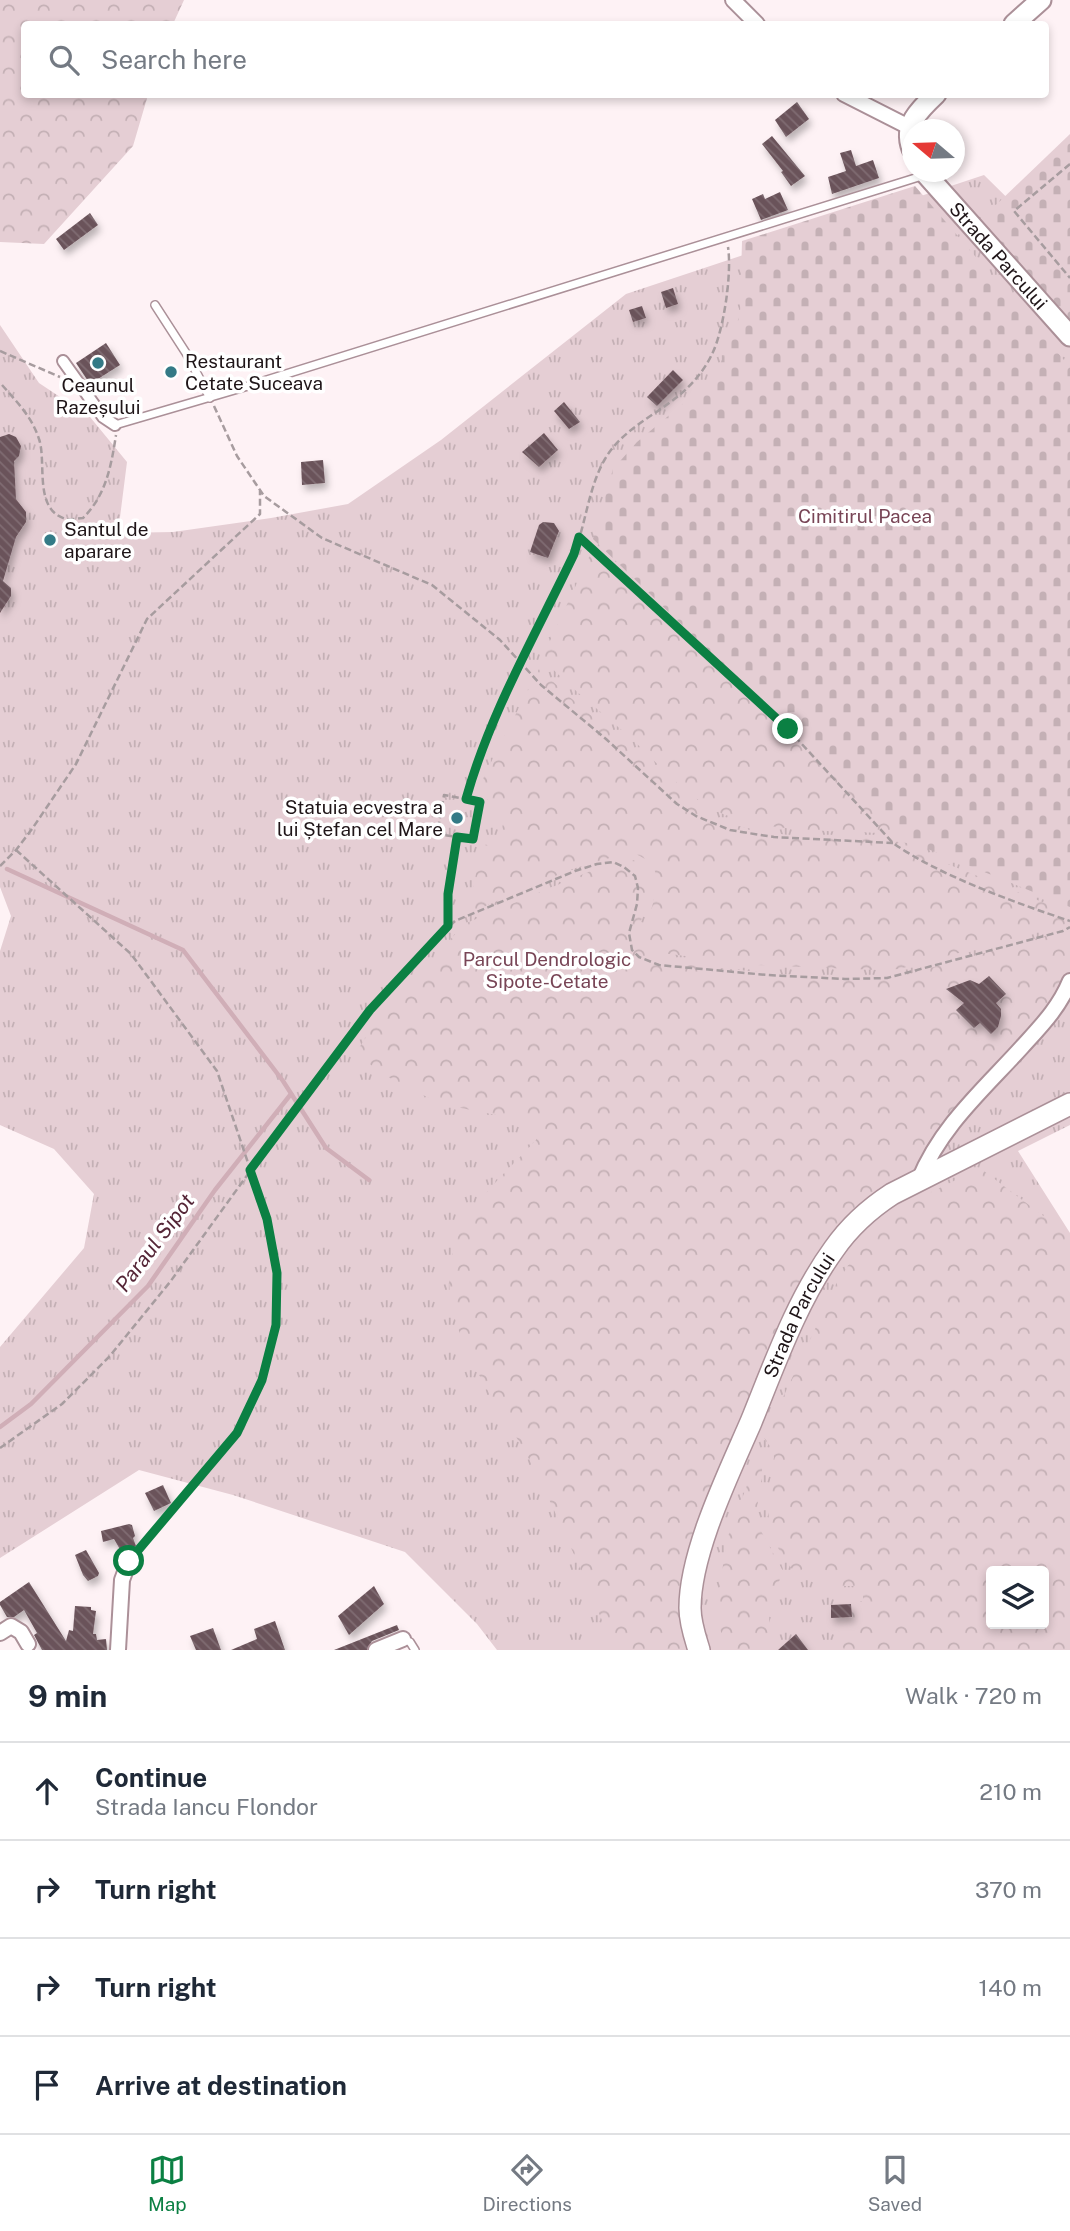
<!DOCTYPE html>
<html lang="en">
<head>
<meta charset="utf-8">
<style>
  :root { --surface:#fff; --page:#f2f2f3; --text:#1f2937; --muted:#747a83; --line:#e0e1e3; --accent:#0b8043 }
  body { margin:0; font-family:"Public Sans",sans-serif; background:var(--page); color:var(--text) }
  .controls { position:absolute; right:21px; bottom:21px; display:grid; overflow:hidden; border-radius:7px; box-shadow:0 4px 10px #0003 }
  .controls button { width:63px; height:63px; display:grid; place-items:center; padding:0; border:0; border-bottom:2px solid var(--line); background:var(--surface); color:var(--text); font:35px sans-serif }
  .compass { position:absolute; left:902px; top:119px; width:63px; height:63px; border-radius:50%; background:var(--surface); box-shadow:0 4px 10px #0003; rotate:289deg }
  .stop { position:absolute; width:21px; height:21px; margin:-16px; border:5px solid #0b8043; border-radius:50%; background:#fff }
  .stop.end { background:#0b8043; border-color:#fff; box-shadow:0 2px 7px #0008 }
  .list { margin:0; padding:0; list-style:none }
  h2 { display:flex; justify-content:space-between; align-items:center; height:91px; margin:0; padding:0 28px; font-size:30px }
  h2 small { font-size:23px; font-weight:400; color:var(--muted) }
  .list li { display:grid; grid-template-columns:46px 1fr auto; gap:21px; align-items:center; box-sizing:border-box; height:98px; padding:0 28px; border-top:2px solid var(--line) }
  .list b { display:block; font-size:26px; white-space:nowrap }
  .list p { margin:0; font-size:23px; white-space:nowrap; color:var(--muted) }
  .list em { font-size:23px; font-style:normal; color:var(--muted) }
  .icon { flex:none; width:38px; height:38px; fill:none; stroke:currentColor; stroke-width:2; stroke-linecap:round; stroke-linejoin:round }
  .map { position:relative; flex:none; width:1070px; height:1650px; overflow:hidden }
  .search { position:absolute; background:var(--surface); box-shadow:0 4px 10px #0003; left:21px; right:21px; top:21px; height:77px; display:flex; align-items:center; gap:18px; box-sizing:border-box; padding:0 24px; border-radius:7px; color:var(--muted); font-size:26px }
  .sheet { height:483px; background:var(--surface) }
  nav { display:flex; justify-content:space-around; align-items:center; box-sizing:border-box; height:98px; border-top:2px solid var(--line); background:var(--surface); font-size:19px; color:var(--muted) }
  nav a { display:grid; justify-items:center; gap:4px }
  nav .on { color:var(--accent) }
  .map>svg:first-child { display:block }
</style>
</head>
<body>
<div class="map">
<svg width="1070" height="1650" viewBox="0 0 1070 1650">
  <defs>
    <pattern id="grass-tufts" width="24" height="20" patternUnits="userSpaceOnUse" patternTransform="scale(1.75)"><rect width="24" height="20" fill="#e5ced4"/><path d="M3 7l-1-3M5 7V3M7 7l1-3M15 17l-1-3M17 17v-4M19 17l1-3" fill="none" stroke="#c4b0b5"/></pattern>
    <pattern id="forest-crowns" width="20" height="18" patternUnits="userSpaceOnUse" patternTransform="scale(1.75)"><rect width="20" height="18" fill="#e5ced4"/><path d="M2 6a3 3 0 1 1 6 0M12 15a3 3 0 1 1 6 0" fill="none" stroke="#c4b0b5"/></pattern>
    <pattern id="cemetery-stones" width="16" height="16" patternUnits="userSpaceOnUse" patternTransform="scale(1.75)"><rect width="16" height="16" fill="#e5ced4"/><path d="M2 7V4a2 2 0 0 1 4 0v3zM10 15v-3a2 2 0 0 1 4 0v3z" fill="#c4b0b5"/></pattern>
    <pattern id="building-back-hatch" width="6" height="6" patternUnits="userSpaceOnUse" patternTransform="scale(1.75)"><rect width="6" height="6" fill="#6b535a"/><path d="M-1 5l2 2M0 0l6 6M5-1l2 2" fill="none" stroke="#7f6c72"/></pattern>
    <filter id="shadow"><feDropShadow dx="3" dy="5.5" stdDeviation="3.5" flood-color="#0004"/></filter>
  </defs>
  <rect width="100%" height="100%" fill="#fef2f5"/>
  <path fill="url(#grass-tufts)" fill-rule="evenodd" d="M984,175L1070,260V1125L1018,1151L1070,1233V1650H497L477,1624L405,1552L233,1495L139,1470L0,1558V1347L84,1248L94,1194L54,1149L0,1125V951L11,916L0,887V325L39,383L90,417L127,462L118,533L173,532L271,518L348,504L441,440L626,294ZM991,1571H1044V1624H991Z"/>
  <g fill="url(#forest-crowns)" fill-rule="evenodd">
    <polygon points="0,0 184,0 173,24 24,24 24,94 148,95 133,146 44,244 0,242"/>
    <path d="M597,540L811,738L897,834C844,830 772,834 723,814C684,797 656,760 625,733C597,708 568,686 542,658Z"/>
    <path d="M539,669L583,709L623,740L684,798L713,816L742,827L787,835L857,837L907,843L930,857L1070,913V923L899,969L879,970L755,965L662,953L647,941C643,907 681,869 630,852L569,870L476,910L469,907L482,844L499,847L506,806L476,796L486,772Z"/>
    <path d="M622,858C671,862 638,911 639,937L655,958L670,963L779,974L895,978L1070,929V999L1056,1016L970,1105L925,1172L852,1222L731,1464L696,1608L709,1650H614C590,1590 565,1532 537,1474C505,1410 434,1330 452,1255C463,1208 505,1174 536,1140L537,1131L527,1121L441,1104L393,1080L355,1054L370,1031L464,924Z"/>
    <path d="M980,1168L1070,1236V1650H844L838,1631L836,1602L863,1601V1586H836L805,1566L797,1575C761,1533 766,1507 774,1457L772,1449L764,1438L837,1282L862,1246L895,1210ZM991,1571H1044V1624H991Z"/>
    <path d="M759,1453L763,1458L761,1483L755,1520L784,1573C765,1602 769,1617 771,1650H729L715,1618L727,1539Z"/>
  </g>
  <g fill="url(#cemetery-stones)">
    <polygon points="1070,134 1070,331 973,227"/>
    <polygon points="915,186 1070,367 1070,907 918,845 877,813 593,539 613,469 637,442 715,377 740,315 742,241"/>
  </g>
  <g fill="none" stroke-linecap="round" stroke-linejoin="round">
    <g stroke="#d0aeb7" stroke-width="4.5">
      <polyline points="7,869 183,950 283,1081 326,1148 369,1180"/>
      <polyline points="0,1427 31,1404 148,1286 215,1190 291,1094"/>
    </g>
  </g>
  <g fill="url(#building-back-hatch)" filter="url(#shadow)">
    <polygon points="797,102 809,119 786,137 775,120"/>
    <polygon points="772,136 805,176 791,186 781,172 783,171 762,144"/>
    <polygon points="851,150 856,166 873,160 879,178 832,194 828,177 846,171 840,153"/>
    <polygon points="780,192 788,210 761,220 752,199 763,194 765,199"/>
    <polygon points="90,213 98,225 64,250 56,239"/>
    <polygon points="673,288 678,304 666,308 661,292"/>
    <polygon points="642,306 646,318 633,322 629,310"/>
    <polygon points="106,343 120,365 90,384 76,363"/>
    <polygon points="673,370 683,380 657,406 647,397"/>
    <polygon points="564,402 580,422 569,429 554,411"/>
    <polygon points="544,433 558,450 539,467 522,452"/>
    <polygon points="9,434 16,437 21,446 19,456 14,461 16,499 26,512 26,522 16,537 3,581 11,588 11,596 0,613 0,437"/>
    <polygon points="323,460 325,483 302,485 301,462"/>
    <polygon points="543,522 554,523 559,531 548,558 530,552 539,525"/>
    <polygon points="989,976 1006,994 996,1003 1001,1009 1001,1016 998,1027 991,1034 980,1023 974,1028 956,1010 964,1003 946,989 970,980 979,984"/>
    <polygon points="163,1485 171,1503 154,1511 145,1493"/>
    <polygon points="129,1524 132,1525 135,1536 133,1538 136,1546 122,1553 114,1539 103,1542 101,1531"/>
    <polygon points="86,1550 99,1573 98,1576 88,1581 83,1575 75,1555"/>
    <polygon points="29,1582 66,1641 69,1630 73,1631 75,1606 91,1607 91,1610 96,1611 93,1634 96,1634 97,1640 106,1639 107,1650 42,1650 34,1635 37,1633 24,1610 14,1617 7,1617 0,1605 0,1602"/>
    <polygon points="374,1586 384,1604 349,1635 338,1616"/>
    <polygon points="851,1604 852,1617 831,1618 831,1605"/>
    <polygon points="275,1621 285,1650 231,1650 257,1639 254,1629"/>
    <polygon points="397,1625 399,1630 372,1641 367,1650 334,1650"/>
    <polygon points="213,1628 221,1650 196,1650 190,1636"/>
    <polygon points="796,1634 808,1650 778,1650"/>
  </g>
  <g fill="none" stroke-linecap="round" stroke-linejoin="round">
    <g stroke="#ab9098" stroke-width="10">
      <g id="service">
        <polyline points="155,305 186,353 210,398"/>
        <polyline points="115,425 238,389 925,175"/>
        <polyline points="403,1639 410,1642 415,1650"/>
      </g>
    </g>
    <g stroke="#ab9098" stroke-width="14">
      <polyline id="pedestrian" points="63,361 103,417 115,425"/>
    </g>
    <g stroke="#ab9098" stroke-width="18">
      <g id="minor">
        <polyline points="733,0 757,24"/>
        <polyline points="844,94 909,127"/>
        <path d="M919,1180C941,1126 983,1090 1022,1047C1041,1026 1059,1008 1070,981"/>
        <polyline points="0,1633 11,1626 21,1632 28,1644"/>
        <polyline points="118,1650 122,1580 129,1561"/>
        <polyline points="376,1650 403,1639"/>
      </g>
    </g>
    <g stroke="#ab9098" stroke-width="23">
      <g id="tertiary">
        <polyline points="1014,24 1041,0"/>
        <path d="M912,149C903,125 919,110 936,94"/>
        <path id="s1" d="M924,172L1070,336"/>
      </g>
    </g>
    <g stroke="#ab9098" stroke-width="24">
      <g id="secondary">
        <path id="s2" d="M699,1650C695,1637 690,1623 690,1608C690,1552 729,1473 751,1422C775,1363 797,1300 834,1249C850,1226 869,1209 892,1194L1070,1104"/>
      </g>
    </g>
    <g stroke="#a79c9f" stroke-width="2.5" stroke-dasharray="7 3.5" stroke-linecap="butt">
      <polyline points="1070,164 1014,211 1070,278"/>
      <polyline points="0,351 60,377"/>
      <path d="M2,385C17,402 32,417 39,439C47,462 33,510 66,519C71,520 78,518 83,518C106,495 111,467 116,435"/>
      <polyline points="214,406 237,456 264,496 322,538 432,585 500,640 541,685 606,739 677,804 696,816 730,830 748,833 774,837 893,843"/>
      <path d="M579,537L788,729L893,843C938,875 1016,903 1070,921"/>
      <polyline points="457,837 473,839 480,802 467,799"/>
      <polyline points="16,850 131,954 217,1071 267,1219 277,1273 277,1325 271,1350 262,1379 237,1433 138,1550"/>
      <polyline points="0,866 16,850 32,829 76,764 147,619 260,514 260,491"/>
      <path d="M448,926V894L457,837L437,834L444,795L466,799C478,757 494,715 514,675C534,636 557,597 573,556C586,525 588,488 605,459C621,431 652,417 677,397C692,385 705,370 713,352C724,328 732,273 728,247"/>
      <polyline points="0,1448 62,1404 109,1357 170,1282 332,1058 370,1010 426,948 455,921 575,871 597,864 613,862 624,867 635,876 638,888 637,904 629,933 632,950 639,957 659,965 767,975 845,979 887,978 1063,931 1070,927"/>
    </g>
    <use href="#service" stroke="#fff" stroke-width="7"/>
    <use href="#pedestrian" stroke="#fff" stroke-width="10"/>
    <use href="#minor" stroke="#fff" stroke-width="14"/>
    <use href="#tertiary" stroke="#fff" stroke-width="19"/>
    <use href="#secondary" stroke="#fff" stroke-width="21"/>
  </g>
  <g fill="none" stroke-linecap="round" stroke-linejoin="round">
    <path stroke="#0b8043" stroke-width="9" d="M129,1561L237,1433L262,1380L276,1325L277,1273L267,1219L250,1170L370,1010L448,926V894L457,837L473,839L480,802L466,799C490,713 536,634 574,554L579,537L788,729"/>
  </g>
  <g fill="#347a86" stroke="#fff" stroke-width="2.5">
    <circle cx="98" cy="363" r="7"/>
    <circle cx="171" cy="372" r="7"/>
    <circle cx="50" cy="540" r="7"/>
    <circle cx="457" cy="818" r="7"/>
  </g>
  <g text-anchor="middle" stroke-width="7" stroke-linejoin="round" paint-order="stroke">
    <g font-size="19" fill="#1f1518" stroke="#fff">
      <text dy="7" stroke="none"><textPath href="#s1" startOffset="112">Strada Parcului</textPath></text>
      <text dy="7" stroke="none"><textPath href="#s2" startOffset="357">Strada Parcului</textPath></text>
    </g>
    <g font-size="19" fill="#1f1518" stroke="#fff" text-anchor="start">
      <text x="185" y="368">Restaurant<tspan x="185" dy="22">Cetate Suceava</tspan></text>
      <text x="98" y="392" text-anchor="middle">Ceaunul<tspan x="98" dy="22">Razeșului</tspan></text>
      <text x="64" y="536">Santul de<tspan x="64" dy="22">aparare</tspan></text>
      <text x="443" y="814" text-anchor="end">Statuia ecvestra a<tspan x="443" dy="22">lui Ștefan cel Mare</tspan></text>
    </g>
    <g font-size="19" fill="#784556" stroke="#fff">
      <text x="865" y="523">Cimitirul Pacea</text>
      <text x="547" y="966">Parcul Dendrologic<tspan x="547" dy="22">Sipote-Cetate</tspan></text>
    </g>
    <g font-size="21" font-style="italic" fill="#552637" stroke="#fff">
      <text transform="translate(155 1243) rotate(-53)" y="7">Paraul Sipot</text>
    </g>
  </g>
</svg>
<div class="controls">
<button><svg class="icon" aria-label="layers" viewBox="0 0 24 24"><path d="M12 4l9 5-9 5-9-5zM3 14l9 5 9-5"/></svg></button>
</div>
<svg class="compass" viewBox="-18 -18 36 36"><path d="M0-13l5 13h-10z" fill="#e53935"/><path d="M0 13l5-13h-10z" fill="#747a83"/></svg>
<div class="stop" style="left:129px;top:1561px"></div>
<div class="stop end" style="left:788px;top:729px"></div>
<div class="search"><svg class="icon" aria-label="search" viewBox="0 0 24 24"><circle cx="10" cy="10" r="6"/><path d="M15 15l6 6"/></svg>Search here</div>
</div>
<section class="sheet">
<h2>9 min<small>Walk · 720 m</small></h2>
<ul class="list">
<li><svg class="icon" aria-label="ahead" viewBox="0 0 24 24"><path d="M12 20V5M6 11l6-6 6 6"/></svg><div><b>Continue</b><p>Strada Iancu Flondor</p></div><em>210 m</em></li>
<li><svg class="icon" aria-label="right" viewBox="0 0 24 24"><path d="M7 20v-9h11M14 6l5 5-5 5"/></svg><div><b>Turn right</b></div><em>370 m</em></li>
<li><svg class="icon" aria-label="right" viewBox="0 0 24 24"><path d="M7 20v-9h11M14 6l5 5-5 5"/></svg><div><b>Turn right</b></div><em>140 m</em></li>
<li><svg class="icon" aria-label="arrive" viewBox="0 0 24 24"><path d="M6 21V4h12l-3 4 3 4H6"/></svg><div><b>Arrive at destination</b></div></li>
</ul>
</section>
<nav>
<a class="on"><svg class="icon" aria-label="map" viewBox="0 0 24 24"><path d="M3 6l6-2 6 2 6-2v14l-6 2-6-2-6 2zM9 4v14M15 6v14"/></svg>Map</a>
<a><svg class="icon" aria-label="directions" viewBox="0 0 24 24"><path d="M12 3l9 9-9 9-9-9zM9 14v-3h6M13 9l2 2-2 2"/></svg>Directions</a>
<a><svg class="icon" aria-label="saved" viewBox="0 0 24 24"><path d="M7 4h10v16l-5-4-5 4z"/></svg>Saved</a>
</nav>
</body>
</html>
